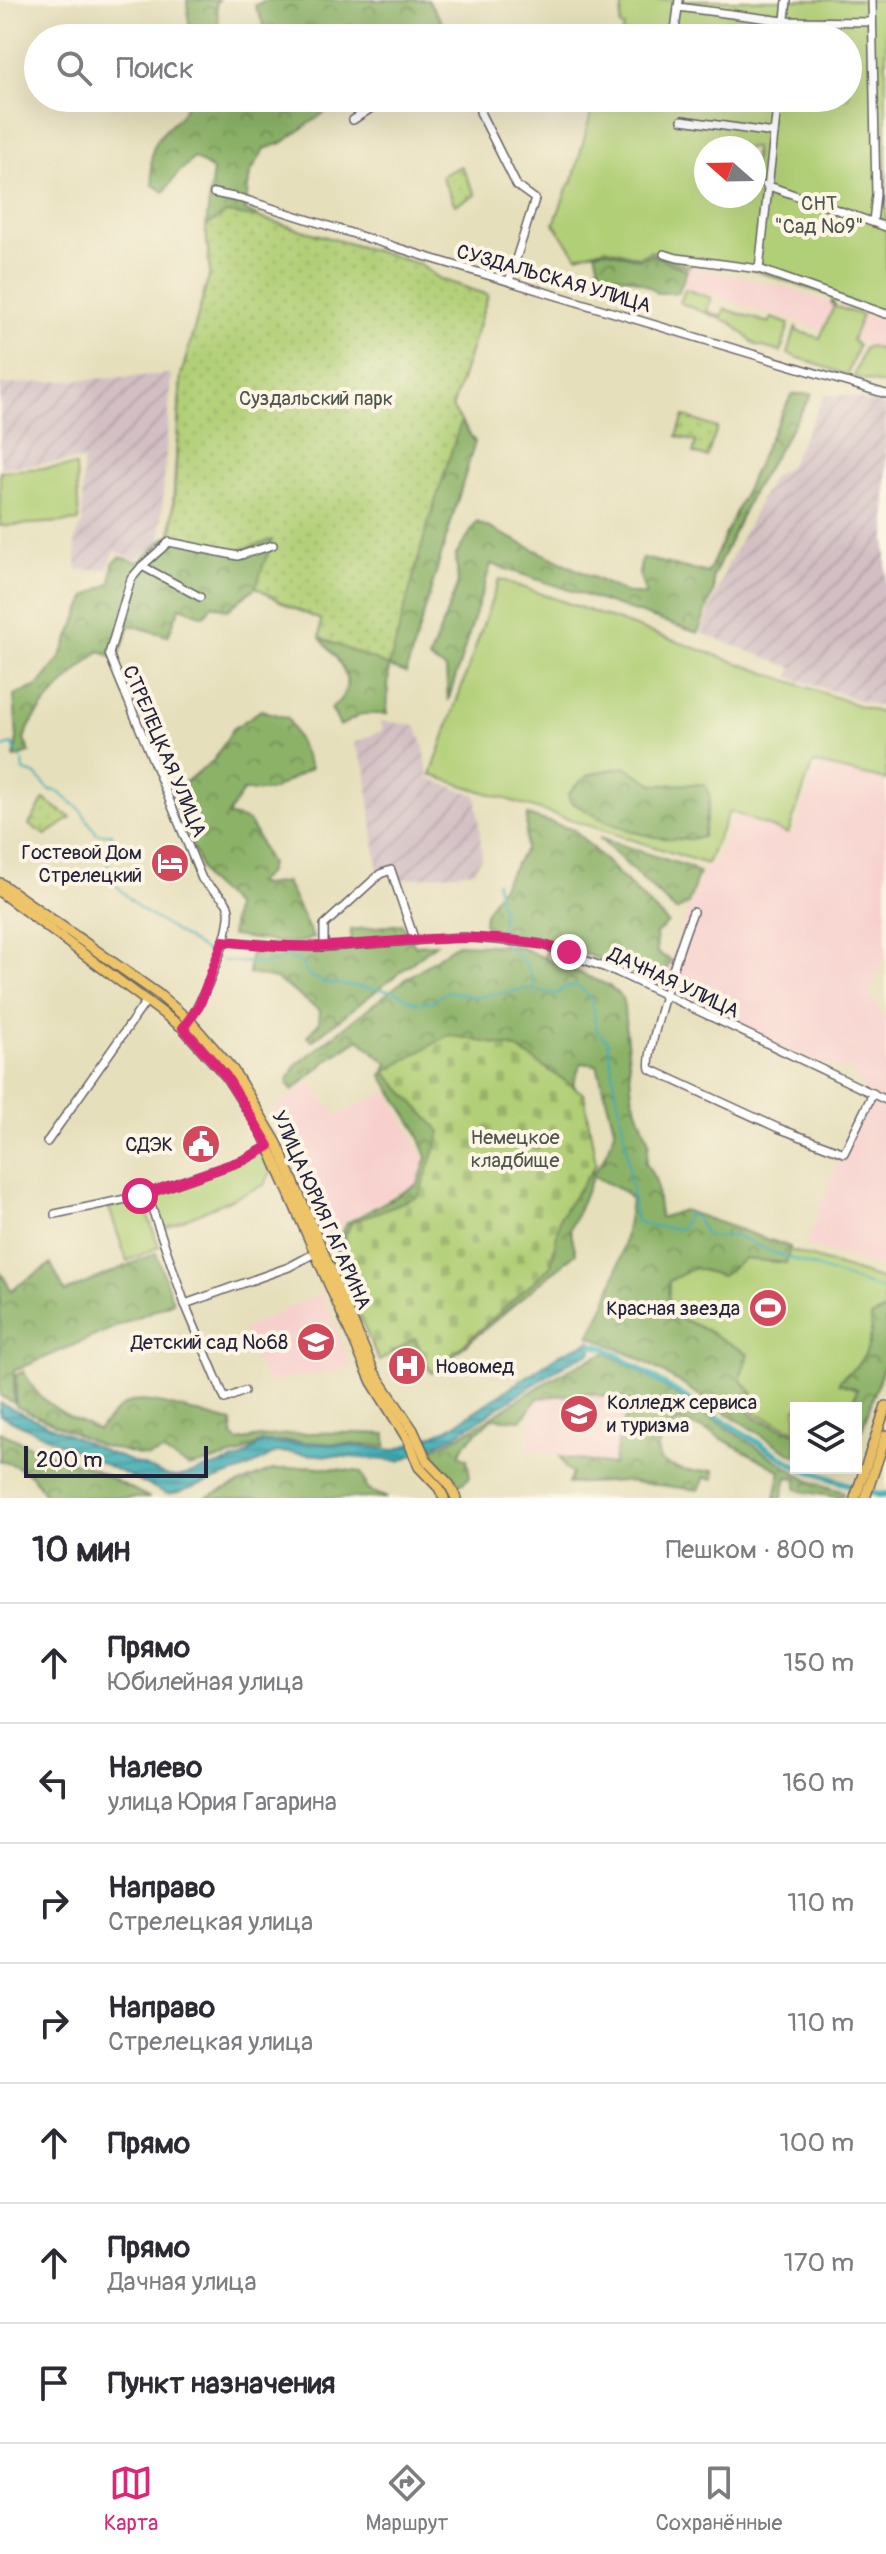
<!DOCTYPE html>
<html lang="ru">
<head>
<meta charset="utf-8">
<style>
  :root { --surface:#fff; --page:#f2f2f3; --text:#2b2b33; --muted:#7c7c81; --line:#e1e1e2; --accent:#db2777 }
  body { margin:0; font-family:Pangolin,sans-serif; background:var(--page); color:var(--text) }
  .controls { position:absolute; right:24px; bottom:24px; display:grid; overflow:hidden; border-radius:0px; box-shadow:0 8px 32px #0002 }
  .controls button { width:72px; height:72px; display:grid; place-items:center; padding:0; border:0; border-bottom:2px solid var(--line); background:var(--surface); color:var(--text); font:40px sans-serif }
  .compass { position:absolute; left:694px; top:136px; width:72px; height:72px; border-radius:50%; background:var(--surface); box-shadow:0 8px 32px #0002; rotate:290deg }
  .scale { position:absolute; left:24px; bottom:20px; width:184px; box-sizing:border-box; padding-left:8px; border:4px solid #22223b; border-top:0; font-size:22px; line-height:28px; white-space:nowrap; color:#22223b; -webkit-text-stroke:6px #fcf5e5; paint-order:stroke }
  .stop { position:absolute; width:24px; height:24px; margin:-18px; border:6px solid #db2777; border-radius:50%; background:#fff }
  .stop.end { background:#db2777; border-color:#fff; box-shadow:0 2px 8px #0008 }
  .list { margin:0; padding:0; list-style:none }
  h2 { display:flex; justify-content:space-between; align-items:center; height:104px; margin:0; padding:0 32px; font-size:34px }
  h2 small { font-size:26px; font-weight:400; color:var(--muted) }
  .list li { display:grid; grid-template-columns:52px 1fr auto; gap:24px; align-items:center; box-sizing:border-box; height:120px; padding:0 32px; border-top:2px solid var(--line) }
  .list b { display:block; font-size:30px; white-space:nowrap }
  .list p { margin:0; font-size:26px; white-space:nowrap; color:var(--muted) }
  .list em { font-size:26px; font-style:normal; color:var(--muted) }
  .icon { flex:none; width:44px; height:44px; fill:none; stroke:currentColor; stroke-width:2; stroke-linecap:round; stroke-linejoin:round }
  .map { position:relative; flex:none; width:886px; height:1498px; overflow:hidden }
  .search { position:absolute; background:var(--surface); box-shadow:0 8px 32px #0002; left:24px; right:24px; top:24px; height:88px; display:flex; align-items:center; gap:20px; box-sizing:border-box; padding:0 28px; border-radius:44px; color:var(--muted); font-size:30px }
  .sheet { height:944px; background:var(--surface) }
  nav { display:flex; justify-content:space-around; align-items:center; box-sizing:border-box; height:112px; border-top:2px solid var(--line); background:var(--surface); font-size:22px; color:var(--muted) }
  nav a { display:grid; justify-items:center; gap:4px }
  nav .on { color:var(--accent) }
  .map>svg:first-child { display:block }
</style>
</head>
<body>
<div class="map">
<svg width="886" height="1498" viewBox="0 0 886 1498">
  <defs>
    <pattern id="industrial-furrows" width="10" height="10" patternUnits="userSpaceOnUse" patternTransform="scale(2)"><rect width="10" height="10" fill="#d2bec3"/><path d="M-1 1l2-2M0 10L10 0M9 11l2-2" fill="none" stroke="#b4a3a8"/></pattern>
    <pattern id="forest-crowns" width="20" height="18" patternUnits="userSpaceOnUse" patternTransform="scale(2)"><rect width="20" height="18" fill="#8cb267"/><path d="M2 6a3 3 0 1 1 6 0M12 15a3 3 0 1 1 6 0" fill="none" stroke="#729056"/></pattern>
    <pattern id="cemetery-stones" width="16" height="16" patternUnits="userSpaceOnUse" patternTransform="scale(2)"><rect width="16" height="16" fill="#b1cf76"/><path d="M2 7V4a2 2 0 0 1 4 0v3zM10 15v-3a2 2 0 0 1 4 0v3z" fill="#98b167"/></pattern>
    <pattern id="park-dots" width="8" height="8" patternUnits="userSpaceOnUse" patternTransform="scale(2)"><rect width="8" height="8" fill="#b1cf76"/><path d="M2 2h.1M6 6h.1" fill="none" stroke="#98b167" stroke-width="1.8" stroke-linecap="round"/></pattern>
    <pattern id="water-rules" width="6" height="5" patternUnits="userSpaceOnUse" patternTransform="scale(2)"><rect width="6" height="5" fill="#3aacb4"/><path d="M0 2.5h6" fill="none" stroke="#308c94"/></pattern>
  </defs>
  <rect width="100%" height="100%" fill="#fcf5e5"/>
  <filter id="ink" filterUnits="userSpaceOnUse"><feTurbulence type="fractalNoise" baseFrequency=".0125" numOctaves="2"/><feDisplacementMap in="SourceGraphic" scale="16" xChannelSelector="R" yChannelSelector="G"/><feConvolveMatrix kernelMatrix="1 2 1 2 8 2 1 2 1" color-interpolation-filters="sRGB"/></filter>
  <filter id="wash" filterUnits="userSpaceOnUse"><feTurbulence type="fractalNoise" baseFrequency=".006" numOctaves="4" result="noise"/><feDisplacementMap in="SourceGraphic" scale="32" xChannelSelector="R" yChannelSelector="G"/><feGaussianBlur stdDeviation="1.8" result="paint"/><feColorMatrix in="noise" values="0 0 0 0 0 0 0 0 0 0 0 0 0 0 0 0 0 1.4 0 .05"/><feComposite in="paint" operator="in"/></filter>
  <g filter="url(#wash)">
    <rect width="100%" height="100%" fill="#e6dfbb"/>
    <g fill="#f7d0cd">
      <polygon points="690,266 785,287 834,304 821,329 683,287"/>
      <polygon points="861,313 886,321 886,350 848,338"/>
      <polygon points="818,764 886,782 886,956 869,995 886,1017 886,1269 806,1246 844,1145 867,1096 852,1069 822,1066 660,993 686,915 707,864 714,865 733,816 793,835"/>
      <polygon points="310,1083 337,1116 388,1091 427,1165 423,1178 417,1183 345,1221 327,1251 321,1235 324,1229 272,1114 278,1104"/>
      <polygon points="321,1293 352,1368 266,1382 243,1329"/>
      <polygon points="567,1383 631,1403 620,1426 612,1463 526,1450 536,1392"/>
    </g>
    <g fill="url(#industrial-furrows)">
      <polygon points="171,374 160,542 136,559 115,551 107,569 77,570 75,540 82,524 83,460 0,467 0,385"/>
      <polygon points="825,395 848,395 886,407 886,709 789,677 793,668 701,633 728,564 773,476 788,468"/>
      <polygon points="381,721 416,725 424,748 429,779 476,795 482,856 474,871 398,880 395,867 378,872 366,770 354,743 383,730"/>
    </g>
    <g fill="#b1cf76" stroke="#6a7858" stroke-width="2" fill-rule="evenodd">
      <path d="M623,0H886V314L741,266L698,260L687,267L651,251L639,257L606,248L577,256L554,224L569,184H572L595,98H848V38H620L624,27L620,26ZM706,148H754V196H706Z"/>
      <polygon points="685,289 711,298 707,311 721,317 725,309 769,323 772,318 789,324 781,352 756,345 732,323 680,303"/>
      <polygon points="832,300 836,307 862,315 852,340 858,346 847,375 788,354 796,326 797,331 820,338 834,306 831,304"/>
      <polygon points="870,346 886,352 886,385 854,377 864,348"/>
      <polygon points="76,466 79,521 0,526 0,471"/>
      <polygon points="499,579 886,715 886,780 813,763 788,834 729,811 707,864 431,775"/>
      <polygon points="258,1154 265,1157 271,1172 264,1185 165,1228 152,1193"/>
      <polygon points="142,1199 159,1247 127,1261 109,1208"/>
      <polygon points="679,1214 886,1281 886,1359 856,1448 856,1408 796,1408 796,1430 754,1413 753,1404 641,1335"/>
    </g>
    <g fill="url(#forest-crowns)" stroke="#576a51" stroke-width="2" fill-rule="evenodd">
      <polygon points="187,0 219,0 216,2 221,38 190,38"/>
      <polygon points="265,0 428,0 449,33 441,38 399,38 396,34 389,38 256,38 264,25 255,6"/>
      <path d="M187,98H345L282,143L264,149L250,174L245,210L260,218L419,264L440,279L488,295L452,408L475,442L406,673L389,667L387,714H362L340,726L331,708C363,685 339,661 320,638L321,620L289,606L256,587L228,610L212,605L204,616L180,607L168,636L130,625L118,659L99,651C75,674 34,708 24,739L30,753L14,758L17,738L14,695L38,686L60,658L87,596L111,583L113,563L120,557L139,562L166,537H171L181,376L210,273L206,227L213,170L194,158L179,172L164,192L153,185C151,172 149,152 157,140C169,122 183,122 187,98Z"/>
      <path d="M605,250L639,259L651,254L687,270L678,293H657C641,278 622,276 601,274L595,252Z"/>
      <polygon points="792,394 812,394 752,493 713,577 714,590 698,633 491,564 448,701 446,669 429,659 458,583 456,555 477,522 626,593 646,595 639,574 642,558 708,573 766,445"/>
      <path d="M261,710L288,718L311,768L270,791H243L228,815C233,817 243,818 248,821C256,827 261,851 270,863L268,873L256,883L263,885L286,882L313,938L301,942H279V951L350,948L351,930L402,924L415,945L436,944L312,1041L307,1036L319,1023L320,1011L276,979L249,974L250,956L257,949L278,951L279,942L231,936L234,905L205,879L171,793L214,760L233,729Z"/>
      <path d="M626,767L655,785L705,784L710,798L703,837C670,844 633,834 604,820C592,815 582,807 570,802L568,795C587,770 597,772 626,767Z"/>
      <path d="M527,815L574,830L668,923L656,934L657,953L671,960L659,986L591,956L552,943L544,958L608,985L623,998L632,1095L649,1142L646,1163L656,1181L660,1218L683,1210L790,1247L786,1263L744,1259L722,1276L694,1268L669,1281L668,1313L704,1329L748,1354L740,1379L753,1393L745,1407L754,1417L796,1433V1456C728,1418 662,1363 589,1336C614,1291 625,1250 631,1199L625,1192L593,1176L570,1229L576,1253L432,1373L411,1347L381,1356L334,1252L347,1223L418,1184L427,1157L416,1129L382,1076L388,1064L359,1039L328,1060L292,1091L287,1083L295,1066L399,984L457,944L518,946L544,958L551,943L493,929L484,924L485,913L525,849ZM581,1063L597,1065L615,1131L605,1157L593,1174L581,1096L573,1084Z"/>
      <polygon points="599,838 689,867 699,873 688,904 676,911"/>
      <polygon points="156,1253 173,1302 14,1371 14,1403 0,1396 0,1271 11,1290 51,1264 65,1292"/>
      <path d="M886,1294V1359L863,1426L856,1424V1408H851L857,1389L839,1383C842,1375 845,1375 852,1370C868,1356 873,1338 871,1317L885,1310L884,1295Z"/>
      <path d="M606,1353L642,1373L809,1481L844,1492L842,1498L801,1491L796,1487L797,1478L787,1477L782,1498H775L781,1471L704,1429L679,1422L666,1433L657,1449L660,1461C679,1471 693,1473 714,1470V1479L705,1477L699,1490L624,1481L568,1484L572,1474L566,1469L560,1457L613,1465L622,1426L633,1402L587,1393L538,1398L521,1420L492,1418L464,1445L459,1455L467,1459L470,1477L460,1485L433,1459L430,1450C491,1425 541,1376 606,1353Z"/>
      <path d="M24,1371C35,1402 70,1418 98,1430C108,1420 119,1405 132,1402C155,1397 207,1417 232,1422L233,1437L238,1441C287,1431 337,1432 386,1434V1446L284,1441L258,1444L240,1454L189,1467L163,1452L147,1457L99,1445L16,1406V1375Z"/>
      <path d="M0,1432L34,1448L91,1468L150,1498H46C36,1476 23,1466 0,1461Z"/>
      <polygon points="310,1466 361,1472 368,1490 387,1498 204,1498 272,1470"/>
    </g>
    <polygon fill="url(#cemetery-stones)" stroke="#6a7858" stroke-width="2" points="449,1035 516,1048 584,1094 596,1164 560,1217 551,1266 432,1373 415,1338 379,1361 334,1259 352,1222 419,1196 441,1132 385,1072"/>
    <g fill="url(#park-dots)" stroke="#6a7858" stroke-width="2">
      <polygon points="461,166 476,195 455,205 441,176"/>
      <polygon points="226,213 260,218 419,264 440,279 488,295 452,408 461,421 425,534 389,666 320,638 321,620 289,606 256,587 272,540 237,551 172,538 181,376 210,273 206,227"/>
      <polygon points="684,416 717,428 707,457 693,453 696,442 677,436"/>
      <polygon points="44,799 71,818 46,835 29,825"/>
    </g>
    <polygon fill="url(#water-rules)" stroke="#2e6778" stroke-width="2" points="591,1341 592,1352 567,1363 456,1435 400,1461 277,1452 246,1469 179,1492 167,1494 0,1415 0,1403 104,1451 169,1476 178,1477 242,1458 262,1442 318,1443 395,1450 448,1429 562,1353"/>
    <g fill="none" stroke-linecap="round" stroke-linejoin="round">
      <g stroke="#3aacb4" stroke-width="2">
        <polyline points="0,748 12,744 23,762 24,771 35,774 50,790 57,791 80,809 97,834 111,834 117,848 109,860 105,874 139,908 216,958"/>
        <polyline points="496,882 502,910 501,936"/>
        <path d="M502,942C521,960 531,961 534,990"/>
        <path d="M222,961L274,964L286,956L300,962L309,976L326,983L394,991L417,1003L433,1001L447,991L474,997L526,989L558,994L564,987L578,986C607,1008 583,1026 607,1040L626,1144L635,1220L648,1226L681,1229L687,1216L691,1215L696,1217L706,1235L710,1237L736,1236L772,1252L885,1291"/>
      </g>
      <g stroke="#3aacb4" stroke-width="6">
        <polyline points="592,1345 605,1348 796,1466"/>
        <polyline points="800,1468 879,1495 886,1494"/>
      </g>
    </g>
  </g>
  <g filter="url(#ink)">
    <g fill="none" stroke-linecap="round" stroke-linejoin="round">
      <g stroke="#676468" stroke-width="10">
        <g id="minor">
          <polyline points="872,0 876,194 873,222"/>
          <polyline points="678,7 784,21 872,22"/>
          <polyline points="674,38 679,0"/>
          <polyline points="783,38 787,0"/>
          <polyline points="477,98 482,105 480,112 517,186 535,199 509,281"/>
          <polyline points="353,120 387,98"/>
          <polyline points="682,120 774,133"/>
          <polyline points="766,185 886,227"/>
          <polyline points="214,193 243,199 427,257 886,394"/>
          <polyline points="664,254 677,258 759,269 886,314"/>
          <polyline points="759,269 778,98"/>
          <polyline points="142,566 169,542 238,556 273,545"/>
          <path d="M693,912C684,934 644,1053 650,1069L778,1128L844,1153L873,1093"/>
          <polyline points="223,941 280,946 324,947 464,937 541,944 617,972 886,1100"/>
          <polyline points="324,947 324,925 380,874 391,870 415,941"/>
          <path d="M187,1024C200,1008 236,925 228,906C224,896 209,888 202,879L109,654L131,579L142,566L200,597"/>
          <polyline points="47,1142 147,1000"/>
          <polyline points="147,1194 185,1304 225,1399 244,1391"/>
          <polyline points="55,1214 140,1196 244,1160 271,1145"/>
          <polyline points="185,1304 289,1267 315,1253"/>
        </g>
      </g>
      <g stroke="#676468" stroke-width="12">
        <g id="major">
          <polyline points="0,883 158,994 190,1021 233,1070 277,1143 374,1372 413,1430 427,1461 449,1484 456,1498"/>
          <polyline points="0,892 183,1028 226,1076 262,1132 372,1382 408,1440 419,1467 439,1488 444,1498"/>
          <polyline points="855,1498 886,1406"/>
          <polyline points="865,1498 886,1435"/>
        </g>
      </g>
      <use href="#minor" stroke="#fff" stroke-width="7"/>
      <use href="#major" stroke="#eec469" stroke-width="9"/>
    </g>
  </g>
  <g fill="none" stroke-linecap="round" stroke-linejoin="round" filter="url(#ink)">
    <path stroke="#db2777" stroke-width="10" d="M140,1196L244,1160L269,1146L226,1076L183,1028L199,1006L223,941C258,945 293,948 329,946C409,942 491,927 569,952"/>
  </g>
  <defs>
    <g id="hotel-disc" transform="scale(2)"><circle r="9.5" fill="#d1495b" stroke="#fcf5e5"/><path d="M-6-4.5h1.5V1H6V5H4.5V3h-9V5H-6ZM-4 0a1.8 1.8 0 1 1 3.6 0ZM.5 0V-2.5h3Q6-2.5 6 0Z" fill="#fff"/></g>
    <g id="civic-disc" transform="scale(2)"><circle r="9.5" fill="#d1495b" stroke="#fcf5e5"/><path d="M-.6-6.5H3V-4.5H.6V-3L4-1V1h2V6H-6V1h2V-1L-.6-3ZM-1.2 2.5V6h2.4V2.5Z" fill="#fff"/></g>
    <g id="stadium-disc" transform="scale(2)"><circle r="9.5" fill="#d1495b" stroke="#fcf5e5"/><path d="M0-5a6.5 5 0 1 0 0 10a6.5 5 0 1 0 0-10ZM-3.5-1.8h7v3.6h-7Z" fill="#fff"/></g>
    <g id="school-disc" transform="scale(2)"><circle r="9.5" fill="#d1495b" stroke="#fcf5e5"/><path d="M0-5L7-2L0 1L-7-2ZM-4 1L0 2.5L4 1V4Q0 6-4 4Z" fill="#fff"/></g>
    <g id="hospital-disc" transform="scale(2)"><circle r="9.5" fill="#d1495b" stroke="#fcf5e5"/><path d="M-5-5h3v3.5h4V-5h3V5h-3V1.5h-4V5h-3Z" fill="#fff"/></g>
    <g id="university-disc" transform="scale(2)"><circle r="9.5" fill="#d1495b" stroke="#fcf5e5"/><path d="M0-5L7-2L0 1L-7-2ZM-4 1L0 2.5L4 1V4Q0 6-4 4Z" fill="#fff"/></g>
  </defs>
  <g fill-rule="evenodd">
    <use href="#hotel-disc" x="170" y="863"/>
    <use href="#civic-disc" x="201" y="1144"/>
    <use href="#stadium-disc" x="768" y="1308"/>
    <use href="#school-disc" x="316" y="1342"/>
    <use href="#hospital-disc" x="407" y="1366"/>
    <use href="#university-disc" x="579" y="1414"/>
  </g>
  <g text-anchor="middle" stroke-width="8" stroke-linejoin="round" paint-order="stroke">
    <g font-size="20" fill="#4d564d" stroke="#fcf5e5">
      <text x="819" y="210">СНТ<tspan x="819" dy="23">"Сад №9"</tspan></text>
      <text x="316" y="405">Суздальский парк</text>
      <text x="515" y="1144">Немецкое<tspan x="515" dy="23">кладбище</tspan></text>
    </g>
    <g font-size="20" fill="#22223b" stroke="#fcf5e5">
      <text transform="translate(554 278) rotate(16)" y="7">СУЗДАЛЬСКАЯ УЛИЦА</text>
      <text transform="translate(165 751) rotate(67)" y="7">СТРЕЛЕЦКАЯ УЛИЦА</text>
      <text transform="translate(674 982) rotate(25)" y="7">ДАЧНАЯ УЛИЦА</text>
      <text transform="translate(322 1210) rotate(66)" y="7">УЛИЦА ЮРИЯ ГАГАРИНА</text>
    </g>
    <g font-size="20" fill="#22223b" stroke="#fcf5e5" text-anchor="end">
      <text x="142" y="859">Гостевой Дом<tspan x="142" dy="23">Стрелецкий</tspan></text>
      <text x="173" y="1151">СДЭК</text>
      <text x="740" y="1315">Красная звезда</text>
      <text x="288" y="1349">Детский сад №68</text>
      <text x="435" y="1373" text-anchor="start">Новомед</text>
      <text x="607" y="1409" text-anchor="start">Колледж сервиса<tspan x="607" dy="23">и туризма</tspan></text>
    </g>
  </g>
</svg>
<div class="controls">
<button><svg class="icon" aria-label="layers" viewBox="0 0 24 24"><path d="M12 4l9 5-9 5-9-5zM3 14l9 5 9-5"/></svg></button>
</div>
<svg class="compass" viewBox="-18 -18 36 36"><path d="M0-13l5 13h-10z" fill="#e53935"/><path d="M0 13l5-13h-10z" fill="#7c7c81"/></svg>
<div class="scale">200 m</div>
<div class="stop" style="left:140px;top:1196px"></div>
<div class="stop end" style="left:569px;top:952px"></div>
<div class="search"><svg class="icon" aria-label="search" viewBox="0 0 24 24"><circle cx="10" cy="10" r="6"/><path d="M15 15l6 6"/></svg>Поиск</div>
</div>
<section class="sheet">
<h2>10 мин<small>Пешком · 800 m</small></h2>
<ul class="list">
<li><svg class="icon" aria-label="ahead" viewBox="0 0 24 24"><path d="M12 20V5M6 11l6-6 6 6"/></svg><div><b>Прямо</b><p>Юбилейная улица</p></div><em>150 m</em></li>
<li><svg class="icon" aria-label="left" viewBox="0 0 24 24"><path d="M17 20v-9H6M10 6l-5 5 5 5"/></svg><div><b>Налево</b><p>улица Юрия Гагарина</p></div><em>160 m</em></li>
<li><svg class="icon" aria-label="right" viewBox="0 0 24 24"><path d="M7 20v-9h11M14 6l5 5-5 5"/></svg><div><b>Направо</b><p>Стрелецкая улица</p></div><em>110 m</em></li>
<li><svg class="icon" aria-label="right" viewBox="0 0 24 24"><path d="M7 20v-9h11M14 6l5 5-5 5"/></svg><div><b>Направо</b><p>Стрелецкая улица</p></div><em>110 m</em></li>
<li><svg class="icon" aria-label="ahead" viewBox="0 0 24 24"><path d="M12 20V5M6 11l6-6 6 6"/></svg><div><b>Прямо</b></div><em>100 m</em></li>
<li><svg class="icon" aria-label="ahead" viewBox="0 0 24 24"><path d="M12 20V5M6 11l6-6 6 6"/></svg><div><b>Прямо</b><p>Дачная улица</p></div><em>170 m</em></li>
<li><svg class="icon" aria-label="arrive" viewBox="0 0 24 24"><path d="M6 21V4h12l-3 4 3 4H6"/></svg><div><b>Пункт назначения</b></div></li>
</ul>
</section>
<nav>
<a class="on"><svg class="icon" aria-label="map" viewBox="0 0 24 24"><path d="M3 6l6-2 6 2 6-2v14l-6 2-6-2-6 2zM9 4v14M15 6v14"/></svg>Карта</a>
<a><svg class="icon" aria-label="directions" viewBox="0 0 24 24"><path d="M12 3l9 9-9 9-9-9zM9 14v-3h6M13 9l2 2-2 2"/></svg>Маршрут</a>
<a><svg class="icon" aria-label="saved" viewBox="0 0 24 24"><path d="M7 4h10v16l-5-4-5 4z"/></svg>Сохранённые</a>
</nav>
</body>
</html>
